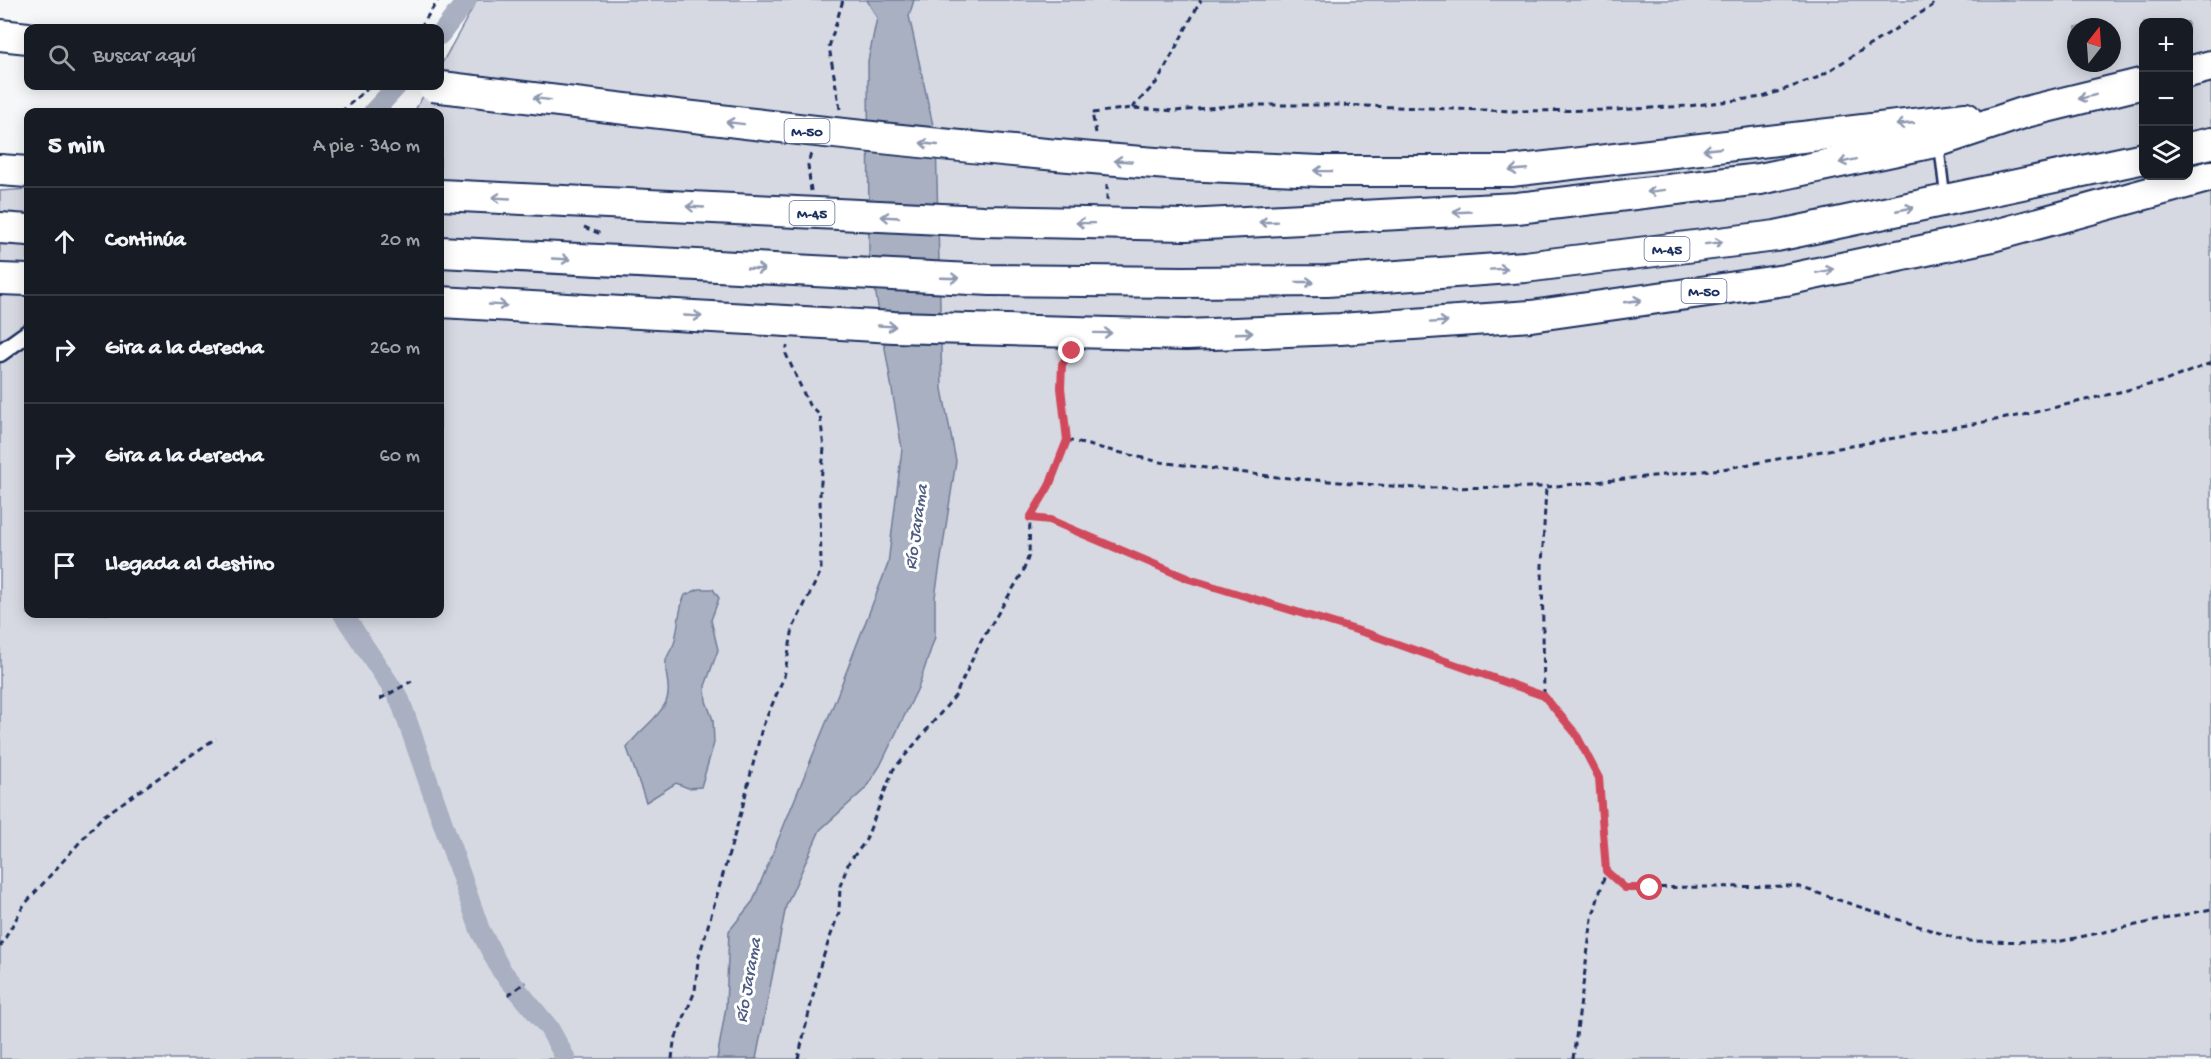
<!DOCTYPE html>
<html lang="es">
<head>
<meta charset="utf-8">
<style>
  :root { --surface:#171b24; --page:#20242c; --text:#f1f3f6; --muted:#9ea1a6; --line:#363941 }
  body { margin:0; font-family:"Gochi Hand",sans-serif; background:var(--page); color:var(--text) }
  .controls { position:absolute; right:18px; top:18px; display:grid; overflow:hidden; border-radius:12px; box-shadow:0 3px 15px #0003 }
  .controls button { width:54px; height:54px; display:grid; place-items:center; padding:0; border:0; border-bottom:2px solid var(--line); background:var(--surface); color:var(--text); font:30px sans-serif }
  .compass { position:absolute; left:2067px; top:18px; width:54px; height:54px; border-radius:50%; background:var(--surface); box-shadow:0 3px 15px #0003; rotate:17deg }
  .stop { position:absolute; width:18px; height:18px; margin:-14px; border:4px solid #d1495b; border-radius:50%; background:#fff }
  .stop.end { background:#d1495b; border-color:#fff; box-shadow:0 2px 6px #0008 }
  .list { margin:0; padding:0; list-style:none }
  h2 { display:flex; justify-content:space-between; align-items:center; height:78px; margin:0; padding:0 24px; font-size:26px }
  h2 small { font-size:20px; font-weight:400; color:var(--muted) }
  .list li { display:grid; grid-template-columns:39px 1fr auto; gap:18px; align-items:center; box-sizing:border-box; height:108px; padding:0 24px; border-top:2px solid var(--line) }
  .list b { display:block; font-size:22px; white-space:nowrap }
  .list em { font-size:20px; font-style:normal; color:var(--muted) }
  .icon { flex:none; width:33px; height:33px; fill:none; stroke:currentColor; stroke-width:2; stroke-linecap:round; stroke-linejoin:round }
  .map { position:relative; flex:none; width:2211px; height:1059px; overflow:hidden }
  .search { position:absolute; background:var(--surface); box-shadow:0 3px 15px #0003; left:24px; top:24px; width:420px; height:66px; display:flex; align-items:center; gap:15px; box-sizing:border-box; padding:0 21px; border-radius:12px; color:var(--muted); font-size:22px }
  .panel { position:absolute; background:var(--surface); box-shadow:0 3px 15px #0003; left:24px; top:108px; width:420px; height:510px; border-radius:12px }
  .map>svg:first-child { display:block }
</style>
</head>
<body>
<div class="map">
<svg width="2211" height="1059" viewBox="0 0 2211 1059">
  <rect width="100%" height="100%" fill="#f6f7f9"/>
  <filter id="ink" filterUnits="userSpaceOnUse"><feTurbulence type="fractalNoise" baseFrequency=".0167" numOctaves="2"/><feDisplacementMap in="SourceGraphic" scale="12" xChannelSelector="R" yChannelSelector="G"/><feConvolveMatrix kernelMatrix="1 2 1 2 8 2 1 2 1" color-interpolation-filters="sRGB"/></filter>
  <g filter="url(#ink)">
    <path fill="#d6d9e2" stroke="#7884a0" stroke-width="1.5" fill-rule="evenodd" d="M477,0H2211V1059H0V191L28,189V614H440V112H414L429,86H440V67ZM2144,22H2188V176H2144ZM2076,27H2112V63H2076Z"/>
    <g fill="#a9b0c1" stroke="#707c99" stroke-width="1.5">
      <polygon points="867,0 914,0 909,16 936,139 942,389 956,461 935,597 935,637 918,688 880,766 865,789 820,830 786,906 756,1059 717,1059 726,1007 729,931 753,901 835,701 888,564 902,449 869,253 868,61 877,18"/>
      <path d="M699,589H713L719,598L711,620L718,650L705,686L706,701L713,720L714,743L701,787L688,788L676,783L646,802L627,748C637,731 657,721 666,702C672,688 664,675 666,661C667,654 674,647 675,640C679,624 678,610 685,595Z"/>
    </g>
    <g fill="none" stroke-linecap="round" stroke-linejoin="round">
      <g stroke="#a9b0c1" stroke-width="20">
        <polyline points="440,35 467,0"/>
        <polyline points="373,112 397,86"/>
        <polyline points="343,614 400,700 480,930 501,970 549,1028 566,1059"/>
      </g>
      <g stroke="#1b2f5e" stroke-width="13">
        <polyline id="lane" points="1939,145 1945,195"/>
      </g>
      <g stroke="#1b2f5e" stroke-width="21">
        <polyline id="street" points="0,353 28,333"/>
      </g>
      <g stroke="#1b2f5e" stroke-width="34">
        <g id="highway">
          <polyline points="0,35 28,38"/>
          <polyline points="2188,72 2211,66"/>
          <polyline points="2188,148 2211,143"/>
          <polyline points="1182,165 1320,171 1511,171 1966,118"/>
          <polyline points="0,170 28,172"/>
          <polyline points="1186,225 1517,208 1760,179 1939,141 2026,112 2144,83"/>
          <polyline points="0,228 28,230"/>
          <polyline points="0,279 28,280"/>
          <polyline points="1183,282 1327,281 1525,267 1776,236 2144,158"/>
          <polyline points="1186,335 1340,329 1531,316 1785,280 1992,236 2211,176"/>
        </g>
      </g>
      <g stroke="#1b2f5e" stroke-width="3" stroke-dasharray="6 4.5" stroke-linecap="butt">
        <polyline points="420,28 438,0"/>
        <polyline points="1132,108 1158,81 1201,0"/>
        <polyline points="840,109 829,47 843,0"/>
        <polyline points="341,112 370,86"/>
        <polyline points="1096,133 1092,113 1132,108 1175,111 1241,105 1337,105 1513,111 1615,110 1688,106 1763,97 1819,77 1932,6 1937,0"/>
        <polyline points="1107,184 1107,201"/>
        <polyline points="811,191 808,165 811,153"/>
        <polyline points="584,227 603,235"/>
        <polyline points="1067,440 1160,462 1277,477 1416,488 1546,487 1722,469 2023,415 2165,381 2211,363"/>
        <polyline points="1030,518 1050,520 1189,579 1369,634 1544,696 1576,734 1599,778 1606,871 1625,888 1796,886 1964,941 2057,942 2211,909"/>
        <polyline points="1544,695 1542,566 1546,487"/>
        <polyline points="380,699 412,681"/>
        <polyline points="0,947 24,905 102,817 216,738"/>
        <polyline points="508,995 526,982"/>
        <polyline points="672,1059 674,1042 695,991 698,960 742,809 762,728 784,677 793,628 821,571 820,493 824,448 820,415 809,405 786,354 787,346"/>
        <polyline points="798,1059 820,966 839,912 840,886 849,862 865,842 893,770 955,696 980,643 1023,572 1029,555 1030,518 1049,486 1067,440 1061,388 1062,365 1069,355"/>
        <polyline points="1573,1059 1592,919 1606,871"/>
      </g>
      <use href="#lane" stroke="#fff" stroke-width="8"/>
      <use href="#street" stroke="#fff" stroke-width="16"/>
      <use href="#highway" stroke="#fff" stroke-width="30"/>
      <g stroke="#1b2f5e" stroke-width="34" stroke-linecap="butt">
        <g id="highway-bridge">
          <path d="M433,86C683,116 931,147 1182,165"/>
          <polyline points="440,195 983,221 1186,225"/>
          <polyline points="440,252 990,280 1183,282"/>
          <polyline points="440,302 894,327 1186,335"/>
        </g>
      </g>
      <use href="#highway-bridge" stroke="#fff" stroke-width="30"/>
    </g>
    <defs><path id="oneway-shaft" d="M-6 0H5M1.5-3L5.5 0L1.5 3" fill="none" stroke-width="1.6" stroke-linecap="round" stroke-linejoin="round" transform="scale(1.5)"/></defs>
    <g stroke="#8d97ae">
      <use href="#oneway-shaft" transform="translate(2087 97) rotate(166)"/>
      <use href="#oneway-shaft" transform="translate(542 99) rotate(-173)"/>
      <use href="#oneway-shaft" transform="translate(735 123) rotate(-173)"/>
      <use href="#oneway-shaft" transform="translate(1905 124) rotate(174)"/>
      <use href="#oneway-shaft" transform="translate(929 144) rotate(-174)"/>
      <use href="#oneway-shaft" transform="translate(1712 149) rotate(174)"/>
      <use href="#oneway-shaft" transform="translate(1123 161) rotate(-176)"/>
      <use href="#oneway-shaft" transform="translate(1848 161) rotate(168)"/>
      <use href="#oneway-shaft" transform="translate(1518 170) rotate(175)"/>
      <use href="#oneway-shaft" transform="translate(1323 171) rotate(-179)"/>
      <use href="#oneway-shaft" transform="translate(1656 191) rotate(173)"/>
      <use href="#oneway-shaft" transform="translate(501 198) rotate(-177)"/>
      <use href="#oneway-shaft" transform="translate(695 207) rotate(-177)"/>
      <use href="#oneway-shaft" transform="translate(1905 209) rotate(-11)"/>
      <use href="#oneway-shaft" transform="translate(1462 212) rotate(177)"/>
      <use href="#oneway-shaft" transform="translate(890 217) rotate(-177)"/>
      <use href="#oneway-shaft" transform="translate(1268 222) rotate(178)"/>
      <use href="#oneway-shaft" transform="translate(1085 223) rotate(-179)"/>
      <use href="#oneway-shaft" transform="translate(1714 243) rotate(-7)"/>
      <use href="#oneway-shaft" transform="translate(561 259) rotate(3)"/>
      <use href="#oneway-shaft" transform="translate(756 269) rotate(3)"/>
      <use href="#oneway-shaft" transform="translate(1499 269) rotate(-4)"/>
      <use href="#oneway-shaft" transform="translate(1825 271) rotate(-12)"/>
      <use href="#oneway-shaft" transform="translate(950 278) rotate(2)"/>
      <use href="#oneway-shaft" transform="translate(1305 282)"/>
      <use href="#oneway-shaft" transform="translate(1633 301) rotate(-8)"/>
      <use href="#oneway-shaft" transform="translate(498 305) rotate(3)"/>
      <use href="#oneway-shaft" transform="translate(693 316) rotate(3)"/>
      <use href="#oneway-shaft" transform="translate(1439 322) rotate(-4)"/>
      <use href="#oneway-shaft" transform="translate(887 326) rotate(3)"/>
      <use href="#oneway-shaft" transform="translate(1103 333) rotate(1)"/>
      <use href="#oneway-shaft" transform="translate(1244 333) rotate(-2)"/>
    </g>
  </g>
  <g fill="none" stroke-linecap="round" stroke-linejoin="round" filter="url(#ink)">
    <polyline stroke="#d1495b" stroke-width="8" points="1072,351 1062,364 1061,388 1067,440 1049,486 1030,518 1050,520 1189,579 1369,634 1544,696 1576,734 1599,778 1606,871 1625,888 1650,888"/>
  </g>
  <g text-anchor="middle" stroke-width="6" stroke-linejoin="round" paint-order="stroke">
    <g fill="#fff" stroke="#5f6d8e" stroke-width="1.5">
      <rect x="784.5" y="119" width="45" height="24" rx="4.5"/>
      <rect x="789.5" y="201" width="45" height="24" rx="4.5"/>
      <rect x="1644.5" y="237" width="45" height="24" rx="4.5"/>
      <rect x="1681.5" y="279" width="45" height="24" rx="4.5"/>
    </g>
    <g font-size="15" font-weight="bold" fill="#1b2f5e">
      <text x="807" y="136">M-50</text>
      <text x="812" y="218">M-45</text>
      <text x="1667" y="254">M-45</text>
      <text x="1704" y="296">M-50</text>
    </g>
    <g font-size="18" font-style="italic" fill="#4d5c81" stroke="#fff">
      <text transform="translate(915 527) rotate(-82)" y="6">Río Jarama</text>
      <text transform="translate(747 980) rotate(-80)" y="6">Río Jarama</text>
    </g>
  </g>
</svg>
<div class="controls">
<button>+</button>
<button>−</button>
<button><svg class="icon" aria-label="layers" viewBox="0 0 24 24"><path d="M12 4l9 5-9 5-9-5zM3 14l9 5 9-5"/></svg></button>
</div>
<svg class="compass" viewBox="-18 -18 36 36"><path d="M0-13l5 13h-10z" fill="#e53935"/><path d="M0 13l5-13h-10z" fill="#9ea1a6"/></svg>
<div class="stop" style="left:1650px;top:888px"></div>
<div class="stop end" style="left:1072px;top:351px"></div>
<div class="search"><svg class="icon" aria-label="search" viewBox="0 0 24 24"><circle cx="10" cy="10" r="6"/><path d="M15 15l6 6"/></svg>Buscar aquí</div>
<section class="panel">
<h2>5 min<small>A pie · 340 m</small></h2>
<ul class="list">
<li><svg class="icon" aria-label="ahead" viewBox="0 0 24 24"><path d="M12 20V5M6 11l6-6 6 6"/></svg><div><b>Continúa</b></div><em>20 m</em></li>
<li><svg class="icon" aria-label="right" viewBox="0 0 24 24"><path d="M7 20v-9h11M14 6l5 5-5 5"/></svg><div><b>Gira a la derecha</b></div><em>260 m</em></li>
<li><svg class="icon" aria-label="right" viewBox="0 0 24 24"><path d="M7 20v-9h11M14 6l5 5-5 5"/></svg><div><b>Gira a la derecha</b></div><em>60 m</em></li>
<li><svg class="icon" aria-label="arrive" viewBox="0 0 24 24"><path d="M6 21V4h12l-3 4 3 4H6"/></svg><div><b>Llegada al destino</b></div></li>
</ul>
</section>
</div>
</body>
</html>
